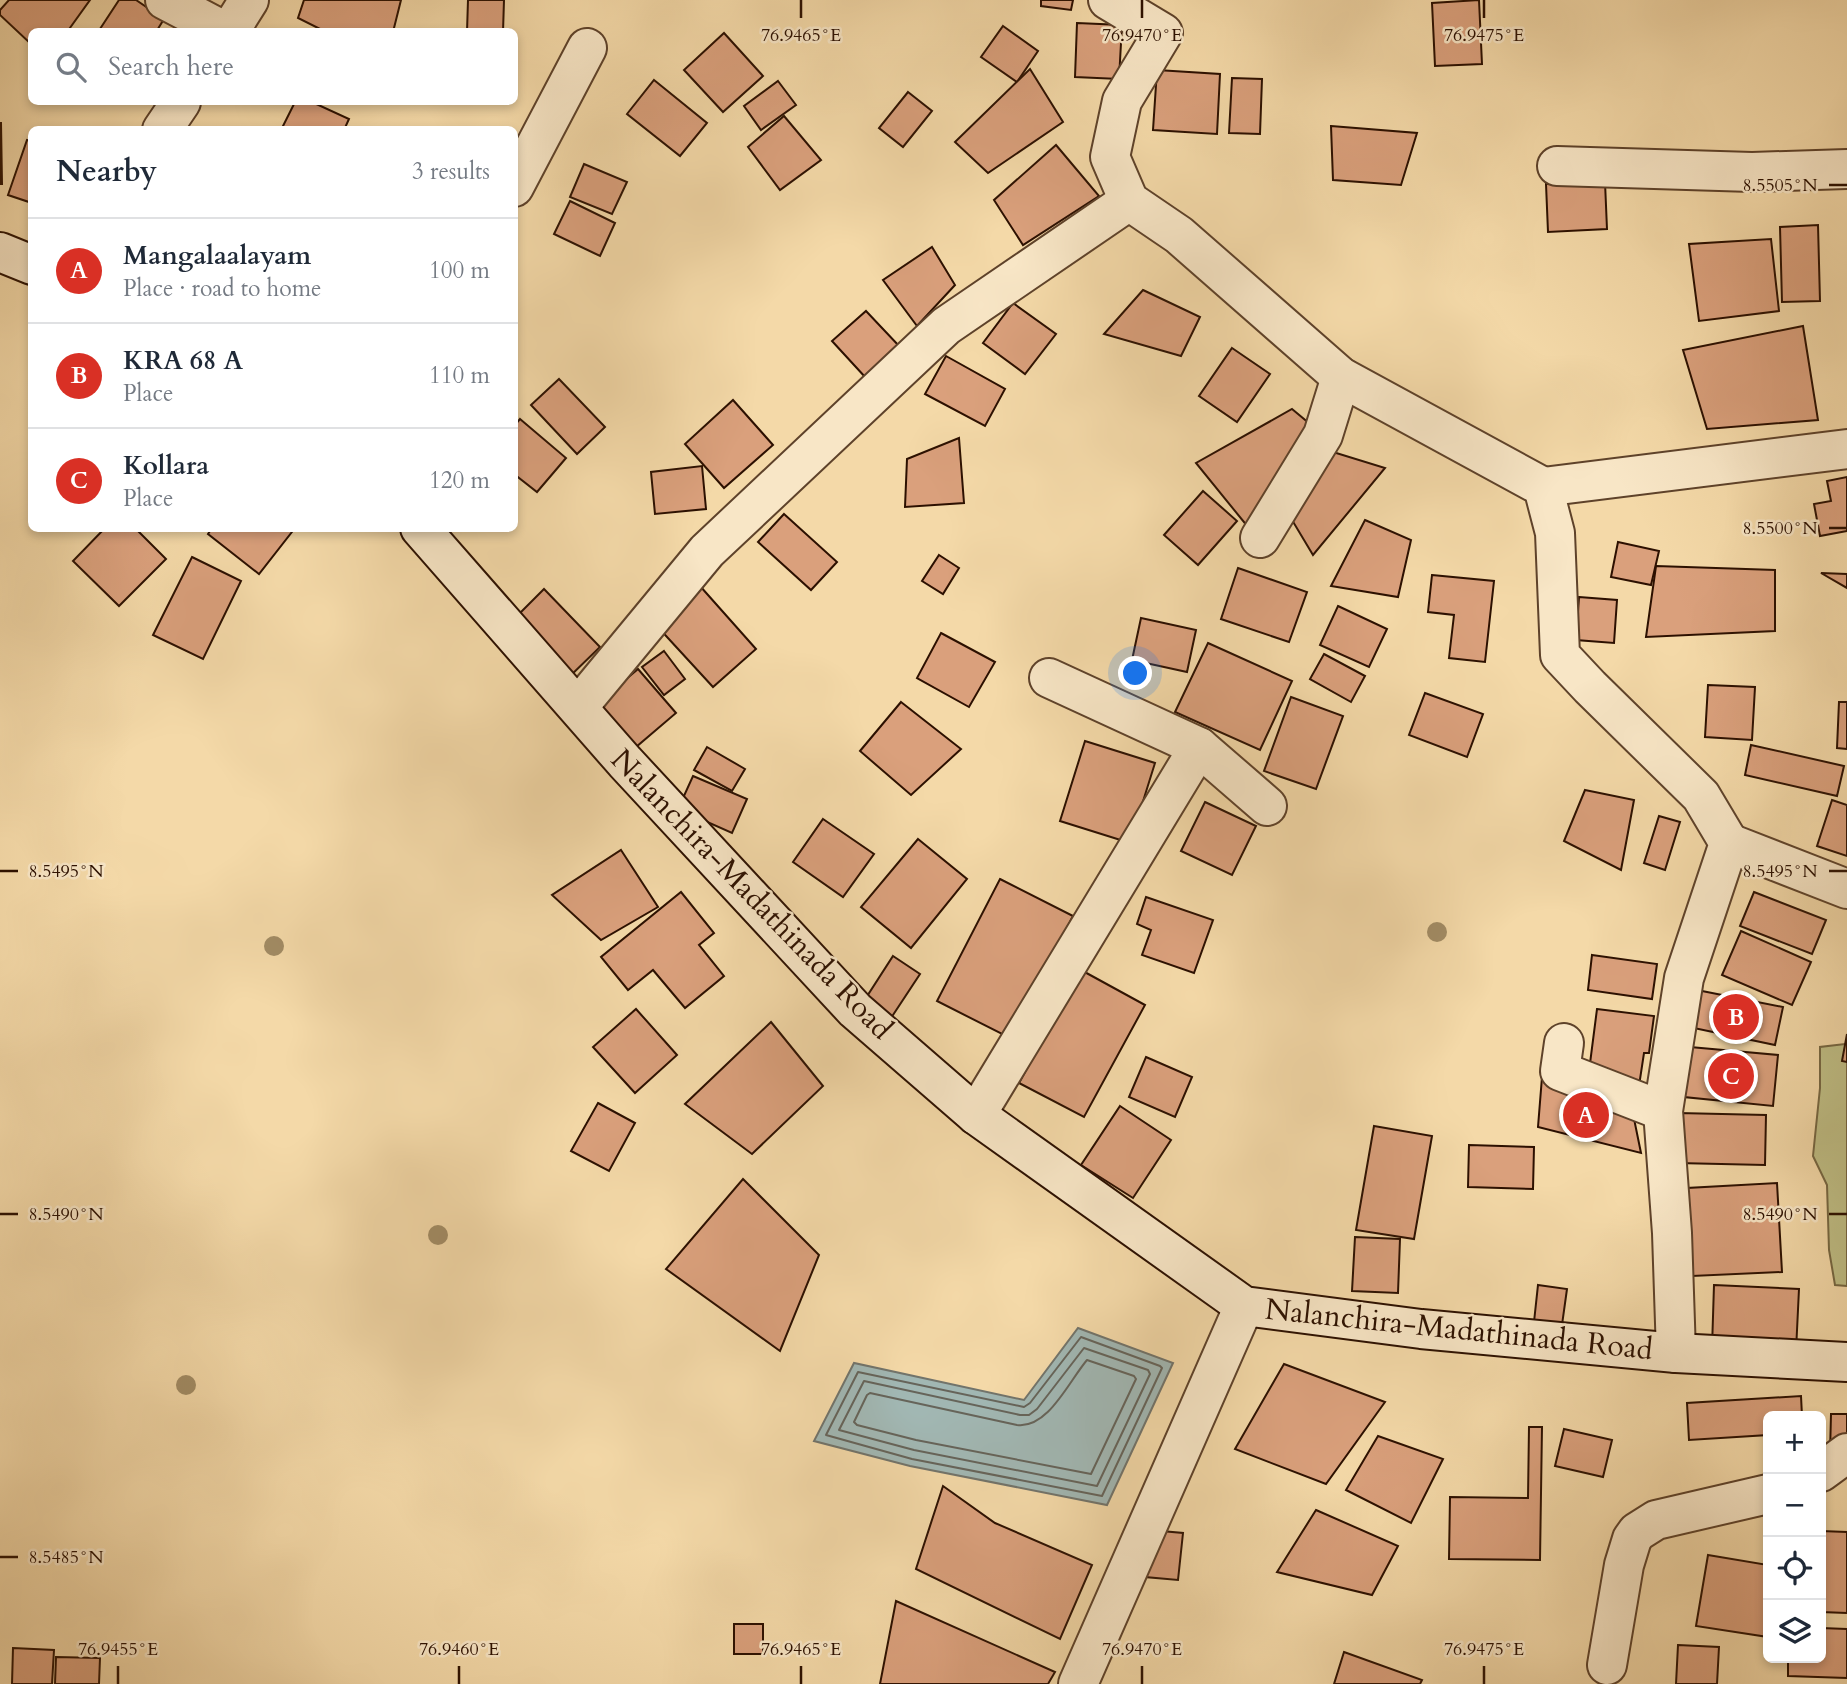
<!DOCTYPE html>
<html lang="en">
<head>
<meta charset="utf-8">
<style>
  :root { --surface:#fff; --page:#f2f2f3; --text:#1f2937; --muted:#747a83; --line:#e0e1e3; --accent:#d93025 }
  body { margin:0; font-family:Cardo,serif; background:var(--page); color:var(--text) }
  .controls { position:absolute; right:21px; bottom:21px; display:grid; overflow:hidden; border-radius:10px; box-shadow:0 4px 10px #0003 }
  .controls button { width:63px; height:63px; display:grid; place-items:center; padding:0; border:0; border-bottom:2px solid var(--line); background:var(--surface); color:var(--text); font:35px sans-serif }
  .you { position:absolute; left:1136px; top:674px; width:24px; height:24px; margin:-18px; border:5px solid #fff; border-radius:50%; background:#1a73e8; box-shadow:0 0 0 10px #1a73e833 }
  .badge { display:grid; place-items:center; width:46px; height:46px; border-radius:50%; background:var(--accent); color:#fff; font-size:23px; font-weight:700 }
  .pin { position:absolute; translate:-50% -50%; border:4px solid #fff; box-shadow:0 2px 7px #0006 }
  .list { margin:0; padding:0; list-style:none }
  h2 { display:flex; justify-content:space-between; align-items:center; height:91px; margin:0; padding:0 28px; font-size:30px }
  h2 small { font-size:23px; font-weight:400; color:var(--muted) }
  .list li { display:grid; grid-template-columns:46px 1fr auto; gap:21px; align-items:center; box-sizing:border-box; height:105px; padding:0 28px; border-top:2px solid var(--line) }
  .list b { display:block; font-size:26px; white-space:nowrap }
  .list p { margin:0; font-size:23px; white-space:nowrap; color:var(--muted) }
  .list em { font-size:23px; font-style:normal; color:var(--muted) }
  .icon { flex:none; width:38px; height:38px; fill:none; stroke:currentColor; stroke-width:2; stroke-linecap:round; stroke-linejoin:round }
  .map { position:relative; flex:none; width:1847px; height:1684px; overflow:hidden }
  .search { position:absolute; background:var(--surface); box-shadow:0 4px 10px #0003; left:28px; top:28px; width:490px; height:77px; display:flex; align-items:center; gap:18px; box-sizing:border-box; padding:0 24px; border-radius:10px; color:var(--muted); font-size:26px }
  .panel { position:absolute; background:var(--surface); box-shadow:0 4px 10px #0003; left:28px; top:126px; width:490px; height:406px; border-radius:10px }
  .map>svg:first-child { display:block }
</style>
</head>
<body>
<div class="map">
<svg width="1847" height="1684" viewBox="0 0 1847 1684">
  <rect width="100%" height="100%" fill="#f4d9a8"/>
  <filter id="stains"><feTurbulence type="fractalNoise" baseFrequency=".00286" numOctaves="4"/><feColorMatrix values="0 0 0 0 .2 0 0 0 0 .09 0 0 0 0 .02 0 0 0 .5 -.17"/></filter>
  <radialGradient id="worn" r=".72"><stop offset=".6" stop-color="#630" stop-opacity="0"/><stop offset="1" stop-color="#630" stop-opacity=".3"/></radialGradient>
  <polygon fill="#bfbe85" stroke="#766742" stroke-width="2" points="1845,1044 1847,1046 1847,1286 1835,1285 1829,1250 1827,1185 1813,1156 1820,1088 1820,1047"/>
  <polygon fill="#a1b7b3" stroke="#72746b" stroke-width="2" points="1078,1328 1173,1363 1107,1505 910,1466 814,1441 854,1363 1024,1400"/>
  <g fill="none" stroke-linecap="round" stroke-linejoin="round">
    <g stroke="#66645a" stroke-width="2">
      <polygon points="1081,1337 1160,1366 1162,1368 1102,1496 912,1459 826,1435 858,1372 1024,1407 1030,1403"/>
      <polygon points="1084,1348 1148,1370 1150,1374 1097,1486 914,1450 839,1430 864,1381 1020,1415 1029,1415 1037,1409"/>
      <path d="M1087,1360L1134,1376L1136,1379L1091,1474L916,1440L857,1425L854,1422L867,1395L870,1393L1017,1425C1048,1429 1069,1381 1087,1360Z"/>
    </g>
  </g>
  <g fill="#daa07c" stroke="#2c1000" stroke-width="2">
    <polygon points="9,0 90,0 67,32 32,32 32,45 0,15 0,10"/>
    <polygon points="119,0 136,0 164,19 156,32 98,32"/>
    <polygon points="304,0 401,0 393,32 326,32 298,18"/>
    <polygon points="468,0 504,0 503,32 467,32"/>
    <polygon points="1041,0 1073,0 1071,10 1041,6"/>
    <polygon points="1479,0 1482,64 1435,66 1432,3"/>
    <polygon points="1077,23 1122,25 1119,79 1075,77"/>
    <polygon points="1003,26 1038,51 1017,82 981,57"/>
    <polygon points="724,33 763,76 723,112 684,70"/>
    <polygon points="1030,69 1063,122 988,173 955,142"/>
    <polygon points="1157,70 1220,74 1217,134 1153,130"/>
    <polygon points="1232,78 1262,79 1260,134 1229,133"/>
    <polygon points="654,80 707,123 680,156 627,114"/>
    <polygon points="778,81 796,105 761,130 744,106"/>
    <polygon points="908,92 932,111 903,147 879,128"/>
    <polygon points="295,102 312,102 349,119 344,130 281,130"/>
    <polygon points="784,116 821,160 780,190 748,147"/>
    <polygon points="0,123 1,123 2,184 0,184"/>
    <polygon points="1331,126 1417,133 1401,185 1333,180"/>
    <polygon points="27,140 32,141 32,203 8,195"/>
    <polygon points="1056,145 1099,196 1023,245 994,200"/>
    <polygon points="584,164 627,182 612,214 570,197"/>
    <polygon points="1605,182 1607,229 1548,232 1546,184"/>
    <polygon points="570,201 615,223 600,256 554,234"/>
    <polygon points="1818,225 1820,301 1782,302 1780,227"/>
    <polygon points="1771,239 1779,311 1699,321 1689,244"/>
    <polygon points="932,247 955,285 917,326 883,280"/>
    <polygon points="1143,290 1200,317 1181,356 1104,334"/>
    <polygon points="1013,303 1056,334 1025,374 983,343"/>
    <polygon points="866,311 900,347 866,378 832,341"/>
    <polygon points="1803,326 1818,420 1707,429 1683,350"/>
    <polygon points="1232,348 1270,374 1237,422 1199,396"/>
    <polygon points="946,356 1005,389 985,426 925,394"/>
    <polygon points="559,379 605,427 577,454 531,405"/>
    <polygon points="733,400 773,445 724,488 685,444"/>
    <polygon points="1292,409 1316,429 1248,527 1196,463"/>
    <polygon points="520,419 566,458 537,492 514,474 514,426"/>
    <polygon points="959,438 964,503 905,507 907,459"/>
    <polygon points="1320,448 1385,468 1313,555 1292,520"/>
    <polygon points="702,466 706,509 655,514 651,472"/>
    <polygon points="1847,477 1847,531 1820,536 1814,504 1831,501 1827,481"/>
    <polygon points="1203,491 1237,521 1198,565 1164,535"/>
    <polygon points="784,514 837,562 811,590 758,542"/>
    <polygon points="1365,520 1411,540 1398,597 1331,586"/>
    <polygon points="105,528 135,528 166,559 119,606 73,561"/>
    <polygon points="212,528 295,528 259,574 208,534"/>
    <polygon points="1618,542 1659,551 1651,585 1611,577"/>
    <polygon points="939,555 959,568 943,594 922,581"/>
    <polygon points="192,557 241,581 203,659 153,635"/>
    <polygon points="1656,566 1775,570 1775,631 1646,637"/>
    <polygon points="1238,568 1307,592 1289,642 1221,619"/>
    <polygon points="1821,573 1847,574 1847,588"/>
    <polygon points="1432,575 1494,581 1485,662 1449,658 1454,615 1428,612"/>
    <polygon points="700,586 756,649 713,687 656,625"/>
    <polygon points="544,589 600,647 566,680 511,622"/>
    <polygon points="1579,597 1617,600 1614,643 1576,640"/>
    <polygon points="1338,606 1387,629 1369,667 1320,645"/>
    <polygon points="1141,618 1196,630 1187,672 1132,660"/>
    <polygon points="941,633 995,662 969,707 917,678"/>
    <polygon points="1208,643 1292,681 1260,750 1175,712"/>
    <polygon points="664,651 685,679 664,695 642,667"/>
    <polygon points="1324,654 1365,676 1351,702 1310,679"/>
    <polygon points="638,669 676,713 636,747 597,704"/>
    <polygon points="1708,685 1755,687 1752,740 1705,737"/>
    <polygon points="1425,693 1483,714 1467,757 1409,735"/>
    <polygon points="1291,697 1343,716 1316,789 1264,771"/>
    <polygon points="901,702 961,749 911,795 860,751"/>
    <polygon points="1839,702 1847,702 1847,749 1837,748"/>
    <polygon points="1085,741 1155,763 1130,843 1060,821"/>
    <polygon points="1751,745 1844,766 1837,796 1745,775"/>
    <polygon points="707,747 745,769 732,791 694,770"/>
    <polygon points="693,776 747,799 732,833 678,809"/>
    <polygon points="1585,790 1634,800 1621,870 1564,841"/>
    <polygon points="1832,800 1847,805 1847,856 1817,846"/>
    <polygon points="1205,802 1256,826 1232,875 1181,851"/>
    <polygon points="1659,816 1680,822 1665,870 1644,863"/>
    <polygon points="823,819 874,854 843,897 793,862"/>
    <polygon points="918,839 967,879 911,948 861,907"/>
    <polygon points="621,850 658,907 601,940 552,895"/>
    <polygon points="1000,879 1073,916 1010,1038 937,1001"/>
    <polygon points="681,892 714,933 699,945 724,976 685,1008 653,970 628,990 601,957"/>
    <polygon points="1754,892 1826,920 1812,954 1740,926"/>
    <polygon points="1146,897 1213,920 1194,973 1142,955 1151,930 1137,924"/>
    <polygon points="1741,931 1811,962 1792,1005 1722,975"/>
    <polygon points="1592,955 1657,964 1652,999 1588,990"/>
    <polygon points="893,956 920,974 891,1018 864,1001"/>
    <polygon points="1081,970 1145,1005 1084,1117 1019,1083"/>
    <polygon points="1697,990 1783,1007 1775,1045 1689,1027"/>
    <polygon points="636,1009 677,1055 635,1093 593,1047"/>
    <polygon points="1597,1009 1654,1016 1649,1053 1644,1053 1639,1086 1588,1079"/>
    <polygon points="771,1022 823,1086 752,1154 685,1104"/>
    <polygon points="1847,1034 1847,1062 1842,1061"/>
    <polygon points="1690,1047 1778,1055 1773,1106 1684,1097"/>
    <polygon points="1146,1057 1192,1077 1175,1117 1129,1097"/>
    <polygon points="1542,1077 1631,1104 1641,1153 1538,1127"/>
    <polygon points="598,1103 635,1123 609,1171 571,1151"/>
    <polygon points="1120,1106 1171,1140 1133,1198 1081,1165"/>
    <polygon points="1678,1113 1766,1115 1765,1165 1677,1163"/>
    <polygon points="1374,1126 1432,1136 1414,1239 1356,1230"/>
    <polygon points="1469,1145 1534,1147 1533,1189 1468,1187"/>
    <polygon points="743,1179 819,1255 780,1351 666,1269"/>
    <polygon points="1777,1183 1782,1272 1692,1276 1687,1188"/>
    <polygon points="1355,1237 1400,1239 1398,1293 1352,1291"/>
    <polygon points="1538,1285 1567,1289 1562,1325 1534,1322"/>
    <polygon points="1714,1285 1799,1289 1796,1351 1712,1348"/>
    <polygon points="1284,1364 1385,1402 1326,1484 1235,1449"/>
    <polygon points="1801,1396 1802,1416 1768,1416 1768,1435 1689,1440 1687,1403"/>
    <polygon points="1831,1414 1847,1414 1847,1454 1830,1453"/>
    <polygon points="1529,1427 1542,1427 1540,1560 1449,1559 1450,1497 1528,1498"/>
    <polygon points="1564,1429 1612,1440 1603,1477 1555,1466"/>
    <polygon points="1378,1436 1443,1459 1411,1523 1346,1490"/>
    <polygon points="943,1486 995,1523 1092,1565 1060,1639 916,1569"/>
    <polygon points="1316,1510 1398,1546 1372,1595 1277,1572"/>
    <polygon points="1150,1530 1183,1533 1178,1580 1145,1577"/>
    <polygon points="1821,1531 1847,1532 1847,1613 1821,1612"/>
    <polygon points="1708,1555 1768,1565 1768,1637 1696,1626"/>
    <polygon points="896,1601 1055,1672 1048,1684 880,1684"/>
    <rect x="734" y="1624" width="29" height="30"/>
    <polygon points="1821,1628 1847,1629 1847,1678 1788,1676 1788,1658 1821,1658"/>
    <polygon points="1678,1645 1719,1647 1717,1684 1676,1684"/>
    <polygon points="13,1648 54,1650 52,1684 12,1684"/>
    <polygon points="1344,1652 1422,1680 1420,1684 1334,1684"/>
    <polygon points="56,1657 100,1658 99,1684 55,1684"/>
  </g>
  <g fill="none" stroke-linecap="round" stroke-linejoin="round">
    <g stroke="#5e422a" stroke-width="42">
      <g id="street">
        <polyline points="165,0 226,32"/>
        <polyline points="1108,0 1163,33 1122,101 1110,157 1129,201 1179,235 1341,377 1543,487 1555,533 1560,655 1590,687 1701,796 1729,843 1684,978 1663,1111 1672,1233 1676,1353"/>
        <polyline points="229,32 249,0"/>
        <polyline points="162,130 181,102"/>
        <polyline points="1557,166 1752,172 1847,169"/>
        <polyline points="514,187 587,48"/>
        <polyline points="1543,487 1847,449"/>
        <polyline points="1260,538 1323,435 1341,377"/>
        <polyline points="1049,678 1199,747 1267,806"/>
        <polyline points="578,707 707,551 946,326 1129,201"/>
        <polyline points="1729,843 1847,889"/>
        <polyline points="1564,1043 1560,1071 1663,1111"/>
        <polyline points="976,1115 1199,747"/>
        <polyline points="1821,1472 1847,1453"/>
        <polyline points="1607,1665 1624,1565 1632,1539 1637,1532 1656,1520 1768,1494"/>
        <polyline points="1078,1684 1244,1306"/>
      </g>
    </g>
    <g stroke="#2c1000" stroke-width="42">
      <g id="secondary">
        <polyline points="0,252 32,265"/>
        <polyline points="420,528 625,762 855,1010 976,1115 1244,1306 1421,1329 1676,1353 1847,1362"/>
      </g>
    </g>
    <use href="#street" stroke="#f8e6c6" stroke-width="38"/>
    <use href="#secondary" stroke="#f8e6c6" stroke-width="38"/>
  </g>
  <g fill="#a28c65">
    <circle cx="1437" cy="932" r="10"/>
    <circle cx="274" cy="946" r="10"/>
    <circle cx="438" cy="1235" r="10"/>
    <circle cx="186" cy="1385" r="10"/>
  </g>
  <path fill="none" stroke="#2c1000" stroke-width="2.5" d="M801,0V18M1142,0V18M1484,0V18M1829,185H1847M1829,528H1847M0,871H18M1829,871H1847M0,1214H18M1829,1214H1847M0,1557H18M118,1666V1684M459,1666V1684M801,1666V1684M1142,1666V1684M1484,1666V1684"/>
  <g text-anchor="middle" stroke-width="5" stroke-linejoin="round" paint-order="stroke">
    <g font-size="30" fill="#2c1000" stroke="#f8e6c6">
      <text transform="translate(752 894) rotate(46)" y="10">Nalanchira-Madathinada Road</text>
      <text transform="translate(1459 1329) rotate(6)" y="10">Nalanchira-Madathinada Road</text>
    </g>
  </g>
  <g font-size="18" text-anchor="middle" fill="#2c1000" stroke="#f8e6c6" stroke-width="5" stroke-linejoin="round" paint-order="stroke">
    <text x="801" y="41">76.9465°E</text>
    <text x="1142" y="41">76.9470°E</text>
    <text x="1484" y="41">76.9475°E</text>
    <text x="1780" y="191">8.5505°N</text>
    <text x="1780" y="534">8.5500°N</text>
    <text x="66" y="877">8.5495°N</text>
    <text x="1780" y="877">8.5495°N</text>
    <text x="66" y="1220">8.5490°N</text>
    <text x="1780" y="1220">8.5490°N</text>
    <text x="66" y="1563">8.5485°N</text>
    <text x="118" y="1655">76.9455°E</text>
    <text x="459" y="1655">76.9460°E</text>
    <text x="801" y="1655">76.9465°E</text>
    <text x="1142" y="1655">76.9470°E</text>
    <text x="1484" y="1655">76.9475°E</text>
  </g>
  <rect width="100%" height="100%" filter="url(#stains)"/>
  <rect width="100%" height="100%" fill="url(#worn)"/>
</svg>
<div class="controls">
<button>+</button>
<button>−</button>
<button><svg class="icon" aria-label="locate" viewBox="0 0 24 24"><circle cx="12" cy="12" r="6"/><path d="M12 2v4M12 18v4M2 12h4M18 12h4"/></svg></button>
<button><svg class="icon" aria-label="layers" viewBox="0 0 24 24"><path d="M12 4l9 5-9 5-9-5zM3 14l9 5 9-5"/></svg></button>
</div>
<div class="you"></div>
<div class="pin badge" style="left:1586px;top:1115px">A</div>
<div class="pin badge" style="left:1736px;top:1017px">B</div>
<div class="pin badge" style="left:1731px;top:1076px">C</div>
<div class="search"><svg class="icon" aria-label="search" viewBox="0 0 24 24"><circle cx="10" cy="10" r="6"/><path d="M15 15l6 6"/></svg>Search here</div>
<section class="panel">
<h2>Nearby<small>3 results</small></h2>
<ul class="list">
<li><span class="badge">A</span><div><b>Mangalaalayam</b><p>Place · road to home</p></div><em>100 m</em></li>
<li><span class="badge">B</span><div><b>KRA 68 A</b><p>Place</p></div><em>110 m</em></li>
<li><span class="badge">C</span><div><b>Kollara</b><p>Place</p></div><em>120 m</em></li>
</ul>
</section>
</div>
</body>
</html>
